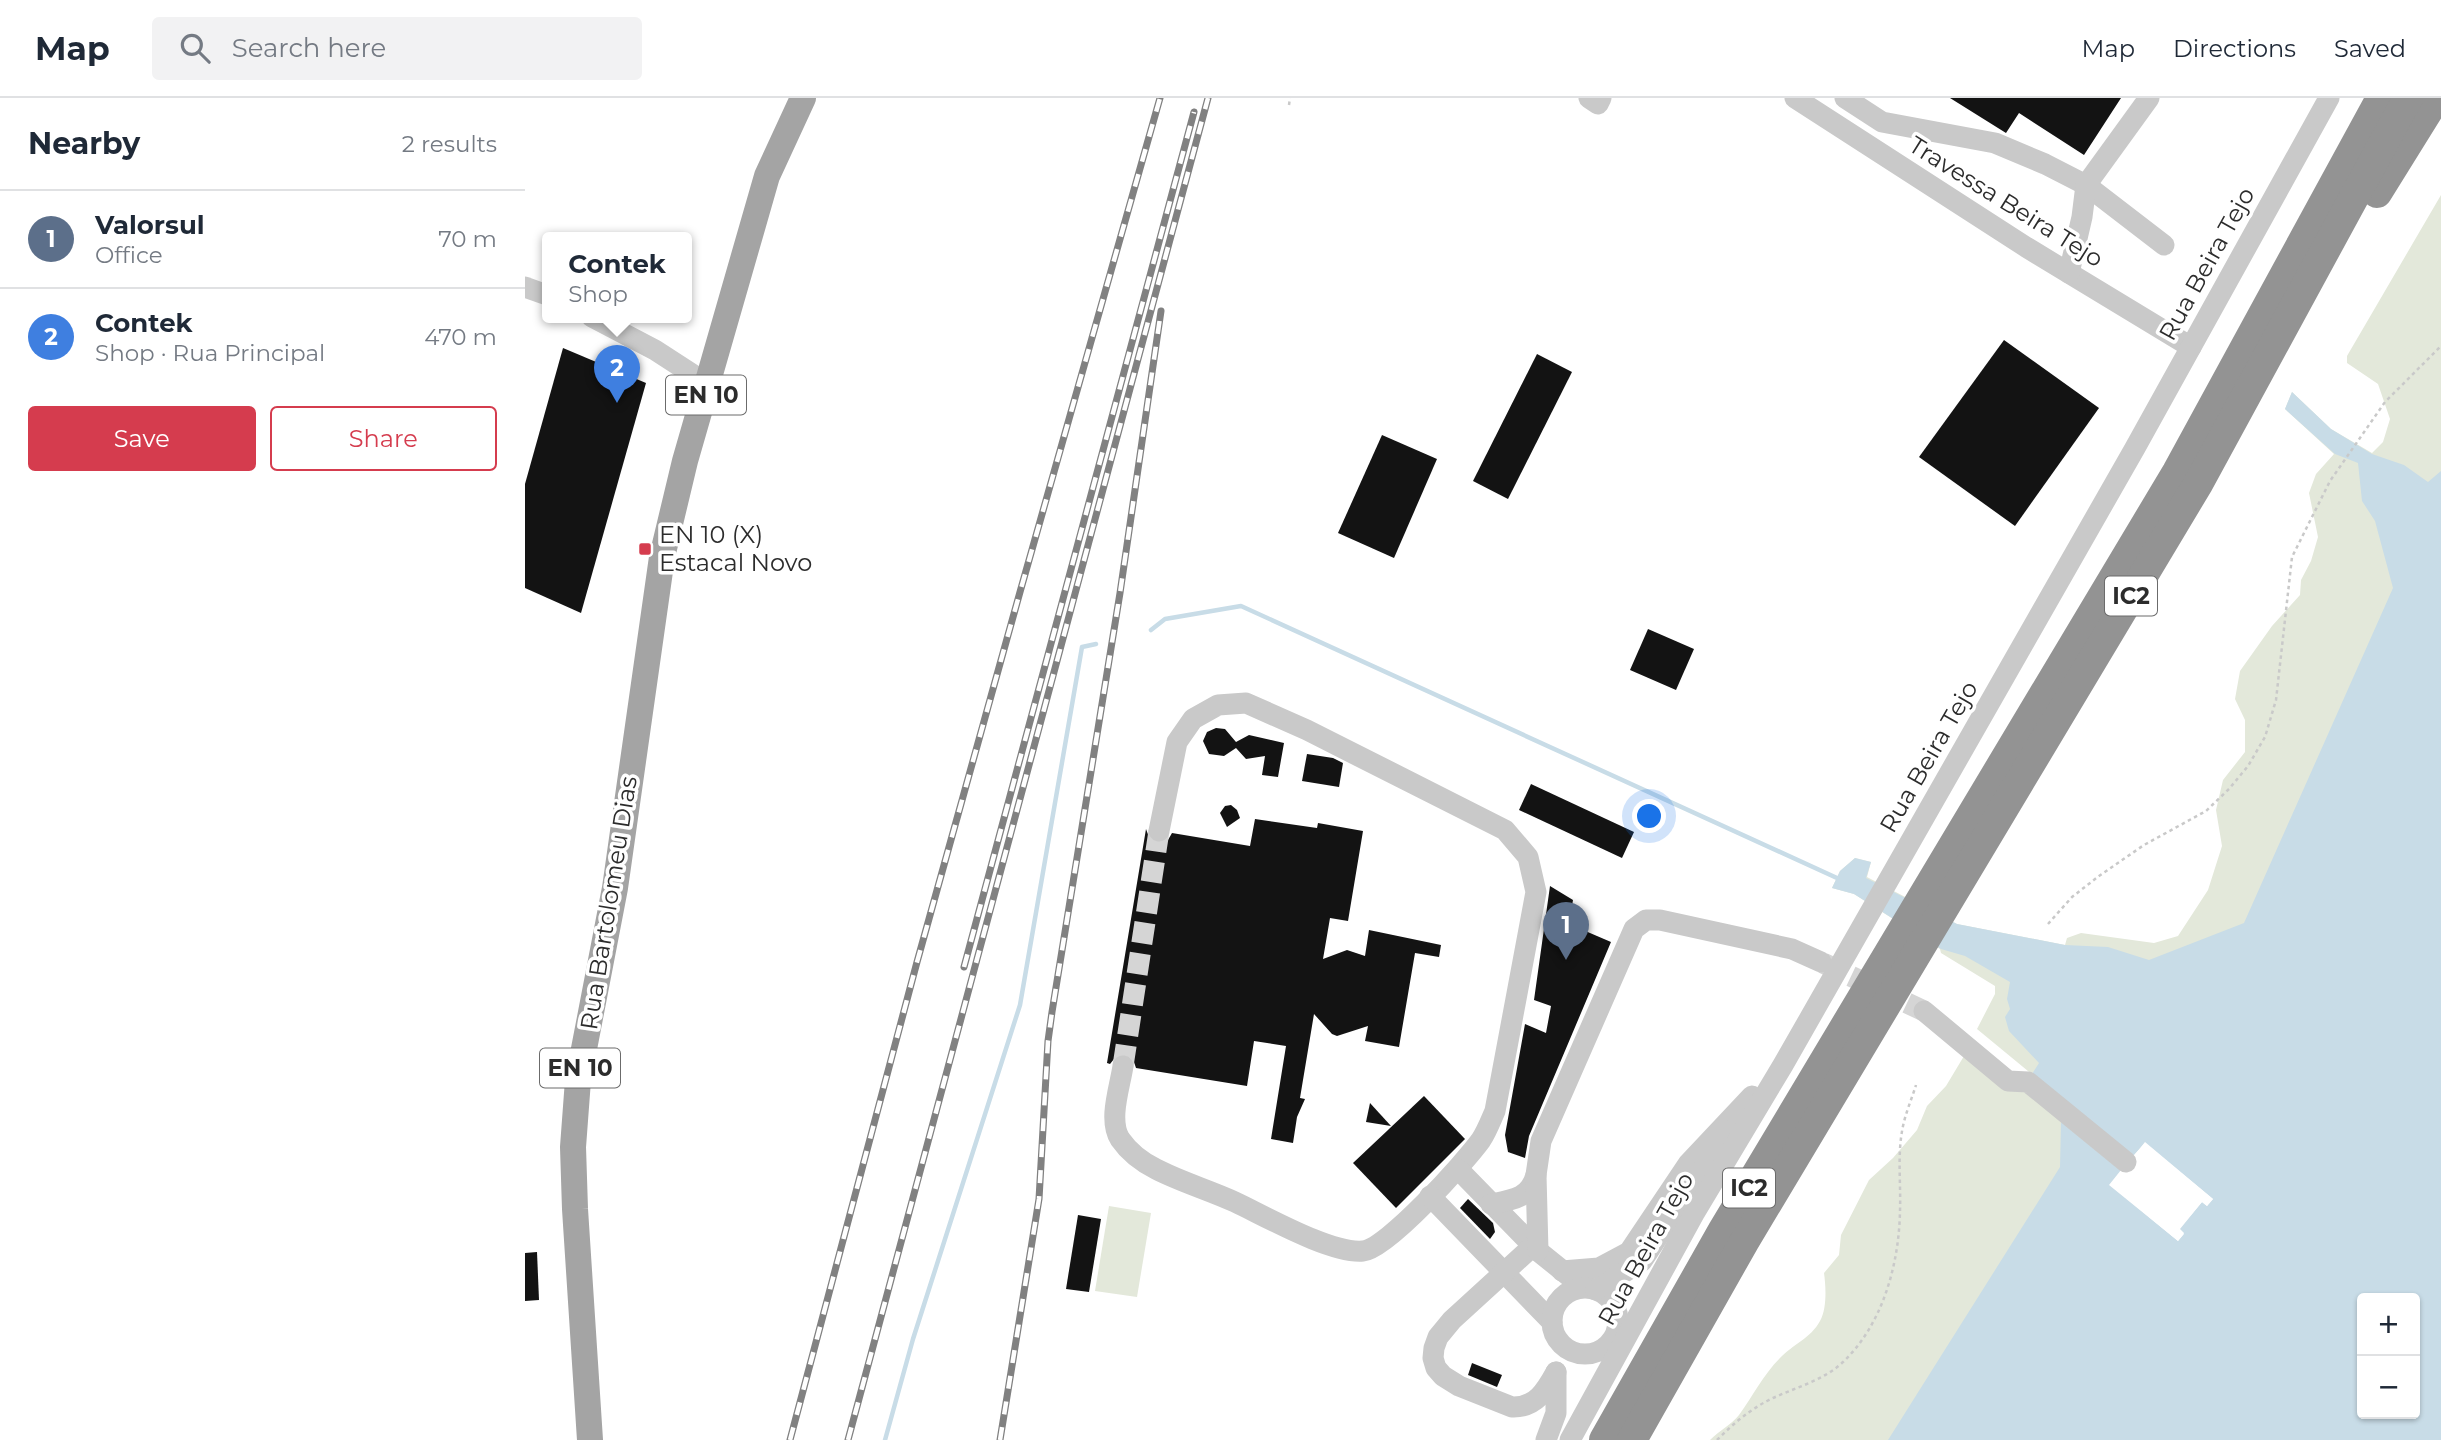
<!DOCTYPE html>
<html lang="en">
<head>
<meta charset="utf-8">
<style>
  :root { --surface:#fff; --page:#f2f2f3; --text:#1f2937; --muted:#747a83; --line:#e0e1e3; --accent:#d53c4e }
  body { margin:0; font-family:Montserrat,sans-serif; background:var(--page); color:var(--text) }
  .controls { position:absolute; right:21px; bottom:21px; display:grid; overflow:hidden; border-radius:7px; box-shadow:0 2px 5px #0004 }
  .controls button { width:63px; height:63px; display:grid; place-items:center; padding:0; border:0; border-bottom:2px solid var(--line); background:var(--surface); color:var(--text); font:35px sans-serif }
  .you { position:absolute; left:1125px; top:719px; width:24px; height:24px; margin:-18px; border:5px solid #fff; border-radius:50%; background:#1a73e8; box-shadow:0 0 0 10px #1a73e833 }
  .badge { display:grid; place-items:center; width:46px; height:46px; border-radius:50%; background:var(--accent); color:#fff; font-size:23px; font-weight:700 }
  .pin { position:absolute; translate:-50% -58px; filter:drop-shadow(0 2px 4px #0008) }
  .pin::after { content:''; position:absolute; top:37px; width:24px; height:21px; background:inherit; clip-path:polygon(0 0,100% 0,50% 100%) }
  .popup { position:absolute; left:17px; top:134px; width:150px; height:91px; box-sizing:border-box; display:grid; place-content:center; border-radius:7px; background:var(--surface); filter:drop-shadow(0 2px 5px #0005); font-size:23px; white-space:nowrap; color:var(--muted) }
  .popup b { font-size:26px; color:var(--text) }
  .popup::after { content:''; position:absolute; left:50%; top:100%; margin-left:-14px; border:14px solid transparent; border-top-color:var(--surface) }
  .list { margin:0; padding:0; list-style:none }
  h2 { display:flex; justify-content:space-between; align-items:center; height:91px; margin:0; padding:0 28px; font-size:30px }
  h2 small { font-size:23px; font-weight:400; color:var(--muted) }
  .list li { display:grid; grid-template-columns:46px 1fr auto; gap:21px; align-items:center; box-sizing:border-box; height:98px; padding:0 28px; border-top:2px solid var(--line) }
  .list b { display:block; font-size:26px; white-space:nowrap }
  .list p { margin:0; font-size:23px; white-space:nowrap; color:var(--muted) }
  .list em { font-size:23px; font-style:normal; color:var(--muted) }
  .actions { display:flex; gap:14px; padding:21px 28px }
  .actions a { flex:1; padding:16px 0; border:2px solid var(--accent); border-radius:7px; text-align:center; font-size:24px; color:var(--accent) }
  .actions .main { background:var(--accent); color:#fff }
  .icon { flex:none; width:38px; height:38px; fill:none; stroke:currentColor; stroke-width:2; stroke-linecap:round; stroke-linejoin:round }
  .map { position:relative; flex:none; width:1916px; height:1342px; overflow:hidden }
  header { display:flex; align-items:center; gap:42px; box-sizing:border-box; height:98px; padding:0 35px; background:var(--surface); border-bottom:2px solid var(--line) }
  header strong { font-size:33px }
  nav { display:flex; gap:38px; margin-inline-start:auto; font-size:24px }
  .search { width:490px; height:63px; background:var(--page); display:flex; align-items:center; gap:18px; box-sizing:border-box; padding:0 24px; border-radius:7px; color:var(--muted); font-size:26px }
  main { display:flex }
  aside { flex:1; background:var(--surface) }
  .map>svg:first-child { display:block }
</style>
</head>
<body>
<header>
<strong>Map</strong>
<div class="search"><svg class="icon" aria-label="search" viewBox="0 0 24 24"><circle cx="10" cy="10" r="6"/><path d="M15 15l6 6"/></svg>Search here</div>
<nav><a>Map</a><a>Directions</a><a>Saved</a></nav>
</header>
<main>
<aside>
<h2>Nearby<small>2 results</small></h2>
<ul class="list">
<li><span class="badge" style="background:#5c6f8a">1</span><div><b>Valorsul</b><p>Office</p></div><em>70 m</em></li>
<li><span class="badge" style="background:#3f7fe0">2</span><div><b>Contek</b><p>Shop · Rua Principal</p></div><em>470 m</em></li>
</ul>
<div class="actions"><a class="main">Save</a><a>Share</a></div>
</aside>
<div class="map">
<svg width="1916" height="1342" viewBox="0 0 1916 1342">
  <rect width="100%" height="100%" fill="#fff"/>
  <g fill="#e3e8da">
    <polygon points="1916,97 1916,642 1632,1054 1620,1044 1607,1059 1452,931 1470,896 1470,888 1416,855 1415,851 1329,796 1307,790 1315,773 1330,760 1346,764 1342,779 1432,826 1540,847 1542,840 1556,835 1629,845 1653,838 1683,792 1697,748 1691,712 1698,682 1720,654 1720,622 1710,601 1715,573 1747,528 1775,497 1776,482 1786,463 1793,439 1784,395 1791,376 1809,356 1760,311 1767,294 1806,331 1847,355 1858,344 1865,321 1853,286 1822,265 1822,258"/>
    <path d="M1439,958L1497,991L1596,1073L1585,1087L1624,1119L1480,1342H1185C1194,1333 1207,1326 1214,1317C1228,1298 1238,1277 1255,1260C1267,1247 1286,1240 1295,1223C1302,1211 1301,1189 1299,1175L1314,1157L1316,1137L1344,1082L1368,1060L1392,1032L1402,1008L1421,988Z"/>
    <polygon points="584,1108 626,1115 612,1199 570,1193"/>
  </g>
  <path fill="#c8dce7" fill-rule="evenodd" d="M1767,294L1806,331L1847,356L1879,367L1903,384L1916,373V1342H1363L1535,1069L1536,1024L1596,1073L1585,1087L1653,1143L1659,1136L1654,1131L1677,1104L1682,1108L1688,1101L1620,1045L1607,1059L1507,976L1514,965L1484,933L1480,919L1485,911L1482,901L1485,884L1440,858L1416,851L1329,796L1307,790L1315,773L1330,760L1346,764L1341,780L1432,826L1540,847L1583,849L1624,862L1719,825L1868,490L1850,423L1837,403L1833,365L1810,356L1760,311ZM1837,1200H1890V1316H1837Z"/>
  <polygon fill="#fff" points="1620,1044 1688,1101 1682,1108 1677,1104 1655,1131 1659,1135 1653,1143 1584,1087 1596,1072 1599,1074 1589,1086 1653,1138 1654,1136 1651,1129 1674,1102 1678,1100 1682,1103 1684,1101 1620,1049 1610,1062 1608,1059"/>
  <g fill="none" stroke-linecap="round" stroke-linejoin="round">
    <g stroke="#c8dce7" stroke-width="4.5">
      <polyline points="626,532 640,521 716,508 1312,780"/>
      <polyline points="360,1342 388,1241 495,907 557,549 571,546"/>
    </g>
  </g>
  <g fill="#131313">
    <polygon points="1425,0 1596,0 1559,57 1494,15 1481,35"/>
    <polygon points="1479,242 1574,310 1490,428 1394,359"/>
    <polygon points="38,250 121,285 56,515 0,490 0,386"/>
    <polygon points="1012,256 1047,274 983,401 948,383"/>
    <polygon points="857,337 912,361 869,460 813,435"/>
    <polygon points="1123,531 1169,551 1151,592 1105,572"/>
    <polygon points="691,630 700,631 711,644 724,637 759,645 753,679 737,677 740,658 721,661 711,650 699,658 684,656 678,643 682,634"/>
    <polygon points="782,656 808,660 818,665 814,689 777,683"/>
    <polygon points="1006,686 1109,734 1097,760 994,712"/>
    <polygon points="706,707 712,712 715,720 702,729 695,715 700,708"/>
    <polygon points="730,721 792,730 793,725 838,733 823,823 805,820 798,861 822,852 840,858 844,832 916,847 914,859 890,855 874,949 840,943 843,928 812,938 807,936 789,916 775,1000 780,1001 772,1019 768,1045 746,1041 761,948 729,943 722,988 611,970 607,958 600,955 593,956 585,966 582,965 621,731 625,742 632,746 643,742 647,735 725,748"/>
    <polygon points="1025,788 1048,802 1044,826 1086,844 1004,1038 1000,1060 983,1054 980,1037 1000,926 1021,935 1026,908 1009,902"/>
    <polygon points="899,998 940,1041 871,1110 828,1065"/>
    <polygon points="845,1005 866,1028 841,1024"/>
    <polygon points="943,1101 968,1125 970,1134 965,1141 935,1110"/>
    <polygon points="553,1117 576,1121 564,1194 541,1191"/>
    <polygon points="12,1154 14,1202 0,1203 0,1155"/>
    <polygon points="947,1265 977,1277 972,1289 943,1277"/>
  </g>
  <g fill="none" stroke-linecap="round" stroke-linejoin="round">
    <g stroke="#d5d5d5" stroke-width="21" stroke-dasharray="21 10" stroke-linecap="butt">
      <polyline points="1298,865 1399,913"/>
      <polyline points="598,968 634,733"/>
    </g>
    <g stroke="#c9c9c9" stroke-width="2.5" stroke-dasharray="3.5 3.5" stroke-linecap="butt">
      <polyline points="764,7 765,0"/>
      <polyline points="1523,826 1547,799 1574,778 1619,747 1681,713 1704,691 1723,668 1740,639 1751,602 1767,459 1805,383 1860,304 1916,248"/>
      <path d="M1192,1342C1207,1327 1223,1313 1242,1303C1267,1290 1297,1284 1318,1264C1358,1226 1374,1166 1375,1113C1376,1084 1372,1056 1378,1028C1381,1014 1387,1000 1391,987"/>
    </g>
    <g stroke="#c9c9c9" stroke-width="21">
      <polyline points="1064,0 1073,6 1076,0"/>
      <polyline points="1270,0 1501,149 1666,249"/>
      <polyline points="1320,0 1357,24 1470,45 1520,66 1561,87 1639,147"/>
      <polyline points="1544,175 1557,119 1561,87 1624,0"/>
      <polyline points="0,189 22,197"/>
      <polyline points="67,219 130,252 184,287"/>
      <polyline points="1399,913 1483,983 1503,984 1601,1064"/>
      <path d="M598,968C595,989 583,1022 595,1041C604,1054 617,1064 631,1071C656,1084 684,1092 710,1104C740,1118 806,1156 838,1153C862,1151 940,1064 956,1042C962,1033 966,1022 970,1013L1011,794L1003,759L980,732L782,632L721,605L693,607L668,621L652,644L634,733"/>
      <polyline points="933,1071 1013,1153 1049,1182"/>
      <polyline points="905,1098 1027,1224"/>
      <path d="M966,1106C988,1102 1005,1100 1011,1077"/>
      <path d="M1008,1148L927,1222L913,1239L909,1250L908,1260L911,1270L918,1278L934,1288L987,1309C1011,1310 1021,1292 1031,1274"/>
      <polyline points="1013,1153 1011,1077 1016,1043 1109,831 1121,822 1135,822 1267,851 1296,864"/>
      <polyline points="1037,1173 1074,1170 1104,1154 1163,1066 1227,998"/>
      <circle cx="1060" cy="1223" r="33"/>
      <polyline points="1071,1192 1117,1163 1203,1033"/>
      <polyline points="1021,1342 1031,1315 1031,1274"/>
      <polyline points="1045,1342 1170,1114 1258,967 1610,350 1804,0"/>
    </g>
    <polyline stroke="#a4a4a4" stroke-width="26" points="65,1342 50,1111 48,1049 53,982 90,790 137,459 160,363 242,78 278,0"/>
    <g stroke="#939393" stroke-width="30">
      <polyline points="1852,95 1911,0"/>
      <polyline points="1079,1342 1198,1132 1652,374 1856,0"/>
      <polyline points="1107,1342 1219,1144 1673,386 1883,0"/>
    </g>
    <g stroke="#818181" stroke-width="7">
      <g id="rail">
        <polyline points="439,869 669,14"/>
        <polyline points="265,1342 392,864 495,494 635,0"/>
        <polyline points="323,1342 683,0"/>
        <polyline points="475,1342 514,1101 523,943 527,914 595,495 636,213"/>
      </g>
    </g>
    <use href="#rail" stroke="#fff" stroke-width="4.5" stroke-dasharray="13" stroke-linecap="butt"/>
  </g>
  <rect fill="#d53c4e" stroke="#fff" stroke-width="2.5" x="113" y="444" width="14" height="14" rx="3.5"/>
  <g text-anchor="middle" stroke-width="7" stroke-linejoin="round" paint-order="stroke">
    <g fill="#fff" stroke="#6b6b6b" stroke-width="2">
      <rect x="141" y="277.5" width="80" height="39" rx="5"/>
      <rect x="1580" y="478.5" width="52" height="39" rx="5"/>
      <rect x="15" y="950.5" width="80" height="39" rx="5"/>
      <rect x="1198" y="1070.5" width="52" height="39" rx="5"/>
    </g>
    <g font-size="23" font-weight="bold" fill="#2c2c2c">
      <text x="181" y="305">EN 10</text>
      <text x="1606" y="506">IC2</text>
      <text x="55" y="978">EN 10</text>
      <text x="1224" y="1098">IC2</text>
    </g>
    <g font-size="24" fill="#2c2c2c" stroke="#fff">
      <text transform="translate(1481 104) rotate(32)" y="8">Travessa Beira Tejo</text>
      <text transform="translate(1682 166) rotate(-61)" y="8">Rua Beira Tejo</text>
      <text transform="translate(1404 659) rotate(-60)" y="8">Rua Beira Tejo</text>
      <text transform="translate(84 805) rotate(-81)" y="8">Rua Bartolomeu Dias</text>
      <text transform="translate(1121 1151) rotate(-61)" y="8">Rua Beira Tejo</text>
    </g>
    <g font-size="24" fill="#2c2c2c" stroke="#fff" text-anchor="start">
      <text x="134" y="445">EN 10 (X)<tspan x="134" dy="28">Estacal Novo</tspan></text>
    </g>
  </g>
</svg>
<div class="controls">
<button>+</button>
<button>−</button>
</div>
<div class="you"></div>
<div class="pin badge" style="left:1041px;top:862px;background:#5c6f8a">1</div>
<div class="pin badge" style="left:92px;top:305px;background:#3f7fe0">2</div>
<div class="popup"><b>Contek</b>Shop</div>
</div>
</main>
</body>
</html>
